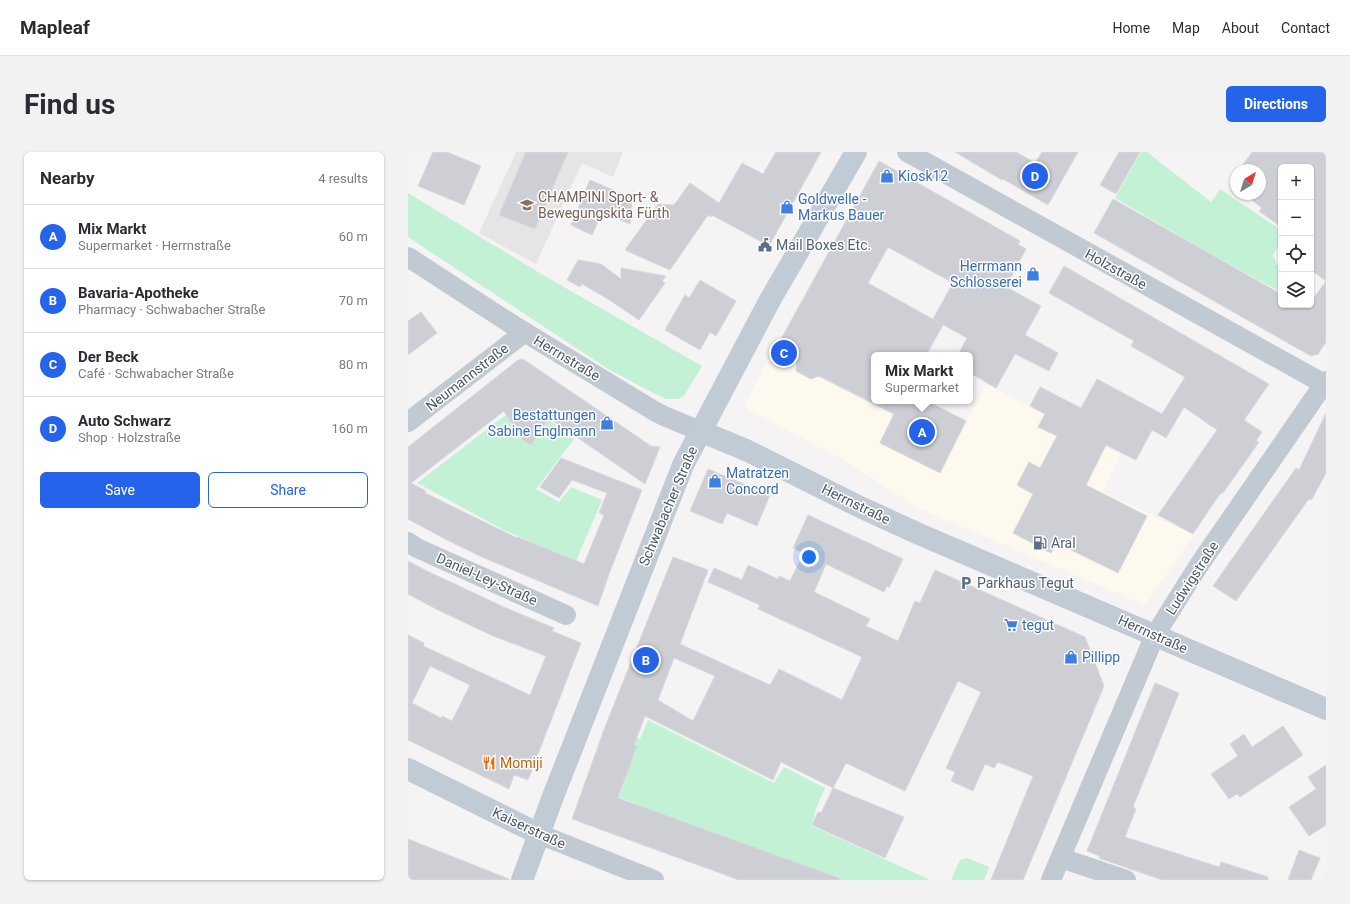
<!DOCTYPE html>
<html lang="en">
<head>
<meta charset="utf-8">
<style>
  :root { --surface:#fff; --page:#f2f2f3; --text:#2b2b33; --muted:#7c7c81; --line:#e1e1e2; --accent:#2563eb }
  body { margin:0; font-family:Roboto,sans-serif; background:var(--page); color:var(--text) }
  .controls { position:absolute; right:12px; top:12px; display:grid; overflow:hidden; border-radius:6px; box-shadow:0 1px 3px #0004 }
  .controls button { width:36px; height:36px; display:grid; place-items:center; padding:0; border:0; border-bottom:1px solid var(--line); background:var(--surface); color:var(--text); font:20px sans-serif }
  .compass { position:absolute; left:822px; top:12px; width:36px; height:36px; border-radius:50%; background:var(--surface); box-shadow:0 1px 3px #0004; rotate:38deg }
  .you { position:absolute; left:401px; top:405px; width:14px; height:14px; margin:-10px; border:3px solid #fff; border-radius:50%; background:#1a73e8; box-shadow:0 0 0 6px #1a73e833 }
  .badge { display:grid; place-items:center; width:26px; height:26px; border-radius:50%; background:var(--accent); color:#fff; font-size:13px; font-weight:700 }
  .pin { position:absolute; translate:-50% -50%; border:2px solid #fff; box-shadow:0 1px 4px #0006 }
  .popup { position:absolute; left:463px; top:200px; width:102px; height:52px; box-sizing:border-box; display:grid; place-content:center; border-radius:6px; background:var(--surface); filter:drop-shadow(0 1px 3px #0005); font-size:13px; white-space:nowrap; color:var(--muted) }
  .popup b { font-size:15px; color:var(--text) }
  .popup::after { content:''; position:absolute; left:50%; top:100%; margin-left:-8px; border:8px solid transparent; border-top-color:var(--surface) }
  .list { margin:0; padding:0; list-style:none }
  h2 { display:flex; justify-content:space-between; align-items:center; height:52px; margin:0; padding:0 16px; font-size:17px }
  h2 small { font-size:13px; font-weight:400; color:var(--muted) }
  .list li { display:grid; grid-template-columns:26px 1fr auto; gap:12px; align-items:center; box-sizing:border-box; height:64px; padding:0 16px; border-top:1px solid var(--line) }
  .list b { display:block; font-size:15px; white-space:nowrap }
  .list p { margin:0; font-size:13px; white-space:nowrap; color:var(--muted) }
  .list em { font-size:13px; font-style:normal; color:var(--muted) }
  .actions { display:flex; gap:8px; padding:12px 16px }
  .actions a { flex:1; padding:9px 0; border:1px solid var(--accent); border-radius:6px; text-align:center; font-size:14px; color:var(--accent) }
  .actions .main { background:var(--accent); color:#fff }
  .icon { flex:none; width:22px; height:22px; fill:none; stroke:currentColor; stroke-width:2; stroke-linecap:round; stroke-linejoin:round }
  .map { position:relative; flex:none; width:918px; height:728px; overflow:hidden; border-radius:6px }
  header { display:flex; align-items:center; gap:24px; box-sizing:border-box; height:56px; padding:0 20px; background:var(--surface); border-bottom:1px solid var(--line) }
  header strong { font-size:19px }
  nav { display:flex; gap:22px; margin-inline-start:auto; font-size:14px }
  .intro { display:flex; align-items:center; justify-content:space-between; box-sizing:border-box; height:96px; padding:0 24px }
  h1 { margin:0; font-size:28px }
  .button { padding:10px 18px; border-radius:6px; background:var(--accent); color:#fff; font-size:14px; font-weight:700 }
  main { display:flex; gap:24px; padding:0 24px }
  aside { flex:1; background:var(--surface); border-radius:6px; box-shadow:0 1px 3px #0004 }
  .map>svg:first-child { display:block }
</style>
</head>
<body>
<header>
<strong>Mapleaf</strong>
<nav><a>Home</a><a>Map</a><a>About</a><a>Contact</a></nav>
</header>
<div class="intro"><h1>Find us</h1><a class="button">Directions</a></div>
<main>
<aside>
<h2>Nearby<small>4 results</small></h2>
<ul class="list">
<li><span class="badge">A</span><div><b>Mix Markt</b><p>Supermarket · Herrnstraße</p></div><em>60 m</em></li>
<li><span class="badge">B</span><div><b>Bavaria-Apotheke</b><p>Pharmacy · Schwabacher Straße</p></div><em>70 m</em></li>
<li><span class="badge">C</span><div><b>Der Beck</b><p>Café · Schwabacher Straße</p></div><em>80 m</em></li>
<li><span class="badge">D</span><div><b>Auto Schwarz</b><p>Shop · Holzstraße</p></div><em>160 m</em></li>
</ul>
<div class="actions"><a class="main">Save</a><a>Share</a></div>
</aside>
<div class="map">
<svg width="918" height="728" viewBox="0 0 918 728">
  <rect width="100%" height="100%" fill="#f5f3f3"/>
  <polygon fill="#fdf9ef" points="365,199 388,211 387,213 408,224 484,263 472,291 531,320 578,232 712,303 695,340 786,383 737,453 512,357 432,306 341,258 338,254 338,250"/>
  <polygon fill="#e6e4e5" points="108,0 215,0 205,25 174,11 128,112 71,81"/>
  <g fill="#c3f1d5">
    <polygon points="733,0 739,0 803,50 812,37 873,78 873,91 865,103 873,120 873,140 801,101 707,46"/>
    <polygon points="0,41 135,123 294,214 276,244 270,247 258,247 247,242 200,217 0,85"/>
    <polygon points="116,249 166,287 128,337 151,350 163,335 194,348 168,409 98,379 9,331"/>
    <polygon points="240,568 366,631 376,615 417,636 408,657 404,674 522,728 424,728 421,727 422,723 413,720 400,719 401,715 393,712 391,716 374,705 365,702 364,706 356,703 358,699 349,696 347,700 326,692 327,688 318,685 317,689 306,685 308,681 300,678 298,682 277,675 278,670 270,667 268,671 259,668 260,664 252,661 250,665 231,658 232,653 213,646 211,650 208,642 212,643 219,622 216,621 222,602 226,603 229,594 227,592 229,586 232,587"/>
    <polygon points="559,706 581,715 576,728 543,728 552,708"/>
  </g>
  <g fill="#cdcfd5" stroke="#d7d9de" fill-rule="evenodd">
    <polygon points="25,0 39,0 73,14 56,53 10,34"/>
    <polygon points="118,0 160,0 127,77 91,63"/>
    <polygon points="368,0 413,0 361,94 304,63 303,65 300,63 262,118 217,98 250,52 266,53 282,31 311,51 334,11 355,22"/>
    <polygon points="547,0 608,0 627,11 634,0 670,0 640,53 595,27 594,28"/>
    <polygon points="711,0 732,0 708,42 692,33"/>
    <polygon points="844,0 918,0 918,190 910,202 903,204 686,81 705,47 873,142 873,153 903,153 903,150 918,129 903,118 903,15 873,15 873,75 851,59 854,56 836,42 852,42 852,18 831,18"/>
    <polygon points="471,9 612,89 610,92 618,97 598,135 633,154 617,183 650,201 641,219 607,202 588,236 562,221 562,203 550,203 559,186 525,167 545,131 480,95 460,131 535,173 518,203 466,203 466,249 519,249 558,269 532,321 472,291 486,262 411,224 403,227 388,219 389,210 368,199 370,193 378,178"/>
    <polygon points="182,28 224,46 222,72 194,61 184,83 163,73"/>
    <polygon points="170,108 193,112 213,127 213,116 258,124 254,129 257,131 231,168 200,147 174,132 172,135 159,128"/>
    <polygon points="656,114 861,232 836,268 854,280 848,289 851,290 815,341 813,341 807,349 785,382 750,363 809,278 776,255 758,286 744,278 728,308 698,293 678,333 739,364 710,421 649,391 643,401 605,381 625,342 609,333 621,310 632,316 649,284 630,275 637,262 622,254 632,235 673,256 689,227 754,262 777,225 723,194 726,189 641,141"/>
    <polygon points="292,128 328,149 308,184 302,180 292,198 257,178 277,143 281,146"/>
    <polygon points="13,160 29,181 0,203 0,169"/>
    <polygon points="115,207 243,294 252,295 237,332 141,266 123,293 115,288 96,259 3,331 18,339 17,341 109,386 110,385 176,412 196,363 191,361 199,341 164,328 151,346 132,335 153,306 234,338 201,422 190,454 74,405 39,388 0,367 0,295 110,208"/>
    <polygon points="918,261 918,321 904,347 900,348 828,449 805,434 888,316 891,318"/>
    <polygon points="300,317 362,343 349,374 319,361 314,372 282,359"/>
    <path d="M400,363L495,407L481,436L479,434L476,440L418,412L406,440L462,467L458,474L490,489L507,449L512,451L527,418L677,485L696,534L615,728H583L625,624L590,610L586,616L577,612L565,639L543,629L547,620L538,616L573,540L550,529L497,639L438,611L425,636L373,610L365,628L237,564L226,593L229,594L210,646L431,726V728H331L164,667L197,575L265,405L300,418L272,492L362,533L371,517L434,548L454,505L350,457L352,453L300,430L306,416L334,428L340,413L370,427L371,424L382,429L396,401L385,396ZM266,506L307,524L285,569L250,548Z"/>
    <path d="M0,409L19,419L98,456L146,476L144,479L173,491L120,628L106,623L101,637L0,588V483L16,491L15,494L122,543L138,504L85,484L28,457L0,442ZM22,514L62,533L44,569L34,564L33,566L4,551Z"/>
    <polygon points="747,531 771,541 725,655 728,657 717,685 811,715 813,710 860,725 860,728 754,728 691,706 692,704 679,699"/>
    <polygon points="875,574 895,603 832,645 829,642 821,647 803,622 830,604 822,592 836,582 844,595"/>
    <polygon points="918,613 918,673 901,684 881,655 908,637 900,625"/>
    <polygon points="425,636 496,665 477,706 404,673 410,660 413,661"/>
    <polygon points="0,687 101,727 101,728 0,728"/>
    <polygon points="891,698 912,706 903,728 880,728"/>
  </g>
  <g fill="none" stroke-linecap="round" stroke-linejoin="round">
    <g stroke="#c1cad2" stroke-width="20">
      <polyline points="499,0 918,233"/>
      <polyline points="0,105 105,173 248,260 256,264 292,279"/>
      <polyline points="0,270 117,180"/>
      <polyline points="0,390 9,396 158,463"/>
      <polyline points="131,682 246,728"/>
      <polyline points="653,706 718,728"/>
      <polyline points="643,728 747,483 791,413 918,229"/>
    </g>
    <g stroke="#c1cbd6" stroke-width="22">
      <polyline points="292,279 338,298 452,355 511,382 918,557"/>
      <polyline points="0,617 131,682"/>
      <polyline points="114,728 146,642 275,313 362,148 448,0"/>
    </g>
  </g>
  <defs>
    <g id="shop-bare" transform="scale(1.08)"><path d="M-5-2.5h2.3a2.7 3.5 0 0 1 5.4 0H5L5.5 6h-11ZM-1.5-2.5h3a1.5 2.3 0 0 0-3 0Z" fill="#3f7fe0" stroke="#fff" stroke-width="2.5" paint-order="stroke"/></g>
    <g id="school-bare" transform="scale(1.08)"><path d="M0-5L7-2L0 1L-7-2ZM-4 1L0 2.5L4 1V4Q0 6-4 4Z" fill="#8d6e63" stroke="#fff" stroke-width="2.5" paint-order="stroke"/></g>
    <g id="civic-bare" transform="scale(1.08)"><path d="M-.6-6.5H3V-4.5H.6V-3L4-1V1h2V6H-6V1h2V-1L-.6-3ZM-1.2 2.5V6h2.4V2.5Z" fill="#5c6f8a" stroke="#fff" stroke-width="2.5" paint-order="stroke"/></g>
    <g id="fuel-bare" transform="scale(1.08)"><path d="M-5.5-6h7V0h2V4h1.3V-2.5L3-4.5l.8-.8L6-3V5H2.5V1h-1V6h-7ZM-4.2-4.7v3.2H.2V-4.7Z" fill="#5c6f8a" stroke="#fff" stroke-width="2.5" paint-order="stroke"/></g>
    <g id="parking-bare" transform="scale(1.08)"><path d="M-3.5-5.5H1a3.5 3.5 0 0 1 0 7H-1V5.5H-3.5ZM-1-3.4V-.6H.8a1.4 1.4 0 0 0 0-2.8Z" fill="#5c6f8a" stroke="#fff" stroke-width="2.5" paint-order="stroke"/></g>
    <g id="supermarket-bare" transform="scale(1.08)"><path d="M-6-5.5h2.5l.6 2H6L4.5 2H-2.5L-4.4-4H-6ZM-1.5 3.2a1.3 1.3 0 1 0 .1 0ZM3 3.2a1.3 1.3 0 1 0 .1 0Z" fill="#3f7fe0" stroke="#fff" stroke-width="2.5" paint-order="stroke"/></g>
    <g id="restaurant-bare" transform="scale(1.08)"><path d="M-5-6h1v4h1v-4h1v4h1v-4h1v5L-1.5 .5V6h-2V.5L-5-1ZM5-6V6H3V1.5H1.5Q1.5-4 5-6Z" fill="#e8710a" stroke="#fff" stroke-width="2.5" paint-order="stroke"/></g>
  </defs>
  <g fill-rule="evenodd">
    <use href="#shop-bare" x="479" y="24"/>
    <use href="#school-bare" x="119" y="53"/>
    <use href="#shop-bare" x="379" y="55"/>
    <use href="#civic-bare" x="357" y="93"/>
    <use href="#shop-bare" x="625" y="122"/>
    <use href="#shop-bare" x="199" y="271"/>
    <use href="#shop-bare" x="307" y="329"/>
    <use href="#fuel-bare" x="632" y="391"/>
    <use href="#parking-bare" x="558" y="431"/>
    <use href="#supermarket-bare" x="603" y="473"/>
    <use href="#shop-bare" x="663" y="505"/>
    <use href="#restaurant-bare" x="81" y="611"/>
  </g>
  <g text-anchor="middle" stroke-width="3" stroke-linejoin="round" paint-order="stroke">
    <g font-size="14" fill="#366cbe" stroke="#fff" text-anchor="start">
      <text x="490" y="29">Kiosk12</text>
      <text x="390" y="52">Goldwelle -<tspan x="390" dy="16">Markus Bauer</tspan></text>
      <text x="614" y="119" text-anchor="end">Herrmann<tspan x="614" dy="16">Schlosserei</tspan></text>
      <text x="188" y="268" text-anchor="end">Bestattungen<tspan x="188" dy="16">Sabine Englmann</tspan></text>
      <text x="318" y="326">Matratzen<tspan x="318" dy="16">Concord</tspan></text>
      <text x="614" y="478">tegut</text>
      <text x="674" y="510">Pillipp</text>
    </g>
    <g font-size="14" fill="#785e54" stroke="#fff" text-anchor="start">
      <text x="130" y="50">CHAMPINI Sport- &amp;<tspan x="130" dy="16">Bewegungskita Fürth</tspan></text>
    </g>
    <g font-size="14" fill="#4e5e75" stroke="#fff" text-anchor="start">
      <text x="368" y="98">Mail Boxes Etc.</text>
      <text x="643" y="396">Aral</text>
      <text x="569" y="436">Parkhaus Tegut</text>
    </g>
    <g font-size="14" fill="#4a5661" stroke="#fff">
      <text transform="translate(708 117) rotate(29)" y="5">Holzstraße</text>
      <text transform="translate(159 206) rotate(31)" y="5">Herrnstraße</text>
      <text transform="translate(59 225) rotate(-38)" y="5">Neumannstraße</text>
      <text transform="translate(448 352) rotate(26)" y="5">Herrnstraße</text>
      <text transform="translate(260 354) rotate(-67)" y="5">Schwabacher Straße</text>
      <text transform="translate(784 426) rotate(-57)" y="5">Ludwigstraße</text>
      <text transform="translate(79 427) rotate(24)" y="5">Daniel-Ley-Straße</text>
      <text transform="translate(745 482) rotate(24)" y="5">Herrnstraße</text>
      <text transform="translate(121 676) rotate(25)" y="5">Kaiserstraße</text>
    </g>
    <g font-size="14" fill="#c56008" stroke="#fff" text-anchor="start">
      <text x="92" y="616">Momiji</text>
    </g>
  </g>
</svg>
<div class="controls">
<button>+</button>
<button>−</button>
<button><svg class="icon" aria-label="locate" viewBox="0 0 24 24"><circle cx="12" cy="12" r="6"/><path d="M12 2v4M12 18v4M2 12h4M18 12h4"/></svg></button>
<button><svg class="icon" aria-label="layers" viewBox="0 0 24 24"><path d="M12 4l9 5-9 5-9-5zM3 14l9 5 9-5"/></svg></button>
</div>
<svg class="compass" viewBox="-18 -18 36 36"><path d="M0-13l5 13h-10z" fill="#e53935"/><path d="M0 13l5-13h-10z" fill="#7c7c81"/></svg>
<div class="you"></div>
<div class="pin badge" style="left:514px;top:280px">A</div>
<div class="popup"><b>Mix Markt</b>Supermarket</div>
<div class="pin badge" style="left:238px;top:508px">B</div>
<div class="pin badge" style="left:376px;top:201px">C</div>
<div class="pin badge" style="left:627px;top:24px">D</div>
</div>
</main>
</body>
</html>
